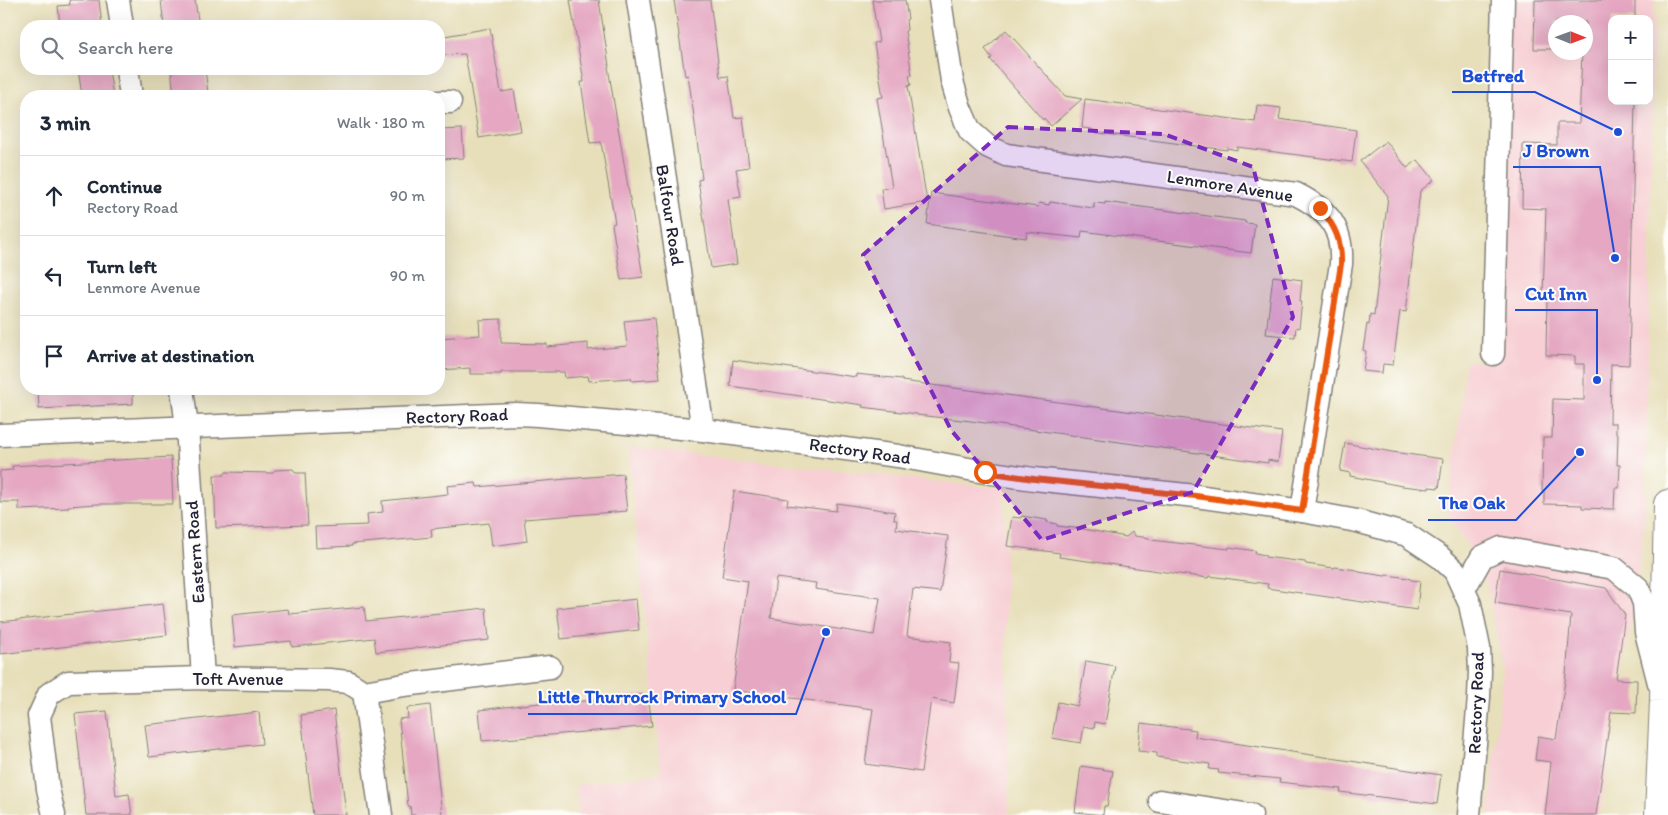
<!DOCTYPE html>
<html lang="en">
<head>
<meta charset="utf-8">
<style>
  :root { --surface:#fff; --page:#f2f2f3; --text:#1f2937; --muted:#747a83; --line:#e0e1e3 }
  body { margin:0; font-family:Itim,sans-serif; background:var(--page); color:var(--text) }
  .controls { position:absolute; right:15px; top:15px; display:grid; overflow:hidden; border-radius:10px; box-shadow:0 5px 20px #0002 }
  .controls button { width:45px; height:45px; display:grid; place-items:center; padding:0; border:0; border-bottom:1px solid var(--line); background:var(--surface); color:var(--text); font:25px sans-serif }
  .compass { position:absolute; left:1548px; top:15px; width:45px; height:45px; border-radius:50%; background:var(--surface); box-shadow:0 5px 20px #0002; rotate:91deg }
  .stop { position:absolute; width:15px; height:15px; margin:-11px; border:4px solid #ea580c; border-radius:50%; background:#fff }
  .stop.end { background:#ea580c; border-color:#fff; box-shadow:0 1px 5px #0008 }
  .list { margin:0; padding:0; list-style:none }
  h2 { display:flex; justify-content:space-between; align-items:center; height:65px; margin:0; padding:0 20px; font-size:21px }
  h2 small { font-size:16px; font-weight:400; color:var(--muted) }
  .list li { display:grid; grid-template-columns:32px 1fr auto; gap:15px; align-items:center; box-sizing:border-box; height:80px; padding:0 20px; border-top:1px solid var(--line) }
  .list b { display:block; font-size:19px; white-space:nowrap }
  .list p { margin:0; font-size:16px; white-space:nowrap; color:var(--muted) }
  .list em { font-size:16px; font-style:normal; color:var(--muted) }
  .icon { flex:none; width:28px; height:28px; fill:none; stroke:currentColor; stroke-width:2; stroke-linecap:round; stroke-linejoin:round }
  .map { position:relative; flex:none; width:1668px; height:815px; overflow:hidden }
  .search { position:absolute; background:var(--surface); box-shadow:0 5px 20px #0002; left:20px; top:20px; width:425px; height:55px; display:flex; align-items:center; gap:12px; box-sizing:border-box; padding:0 18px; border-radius:20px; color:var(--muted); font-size:19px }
  .panel { position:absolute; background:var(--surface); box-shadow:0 5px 20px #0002; left:20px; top:90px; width:425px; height:305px; border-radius:20px }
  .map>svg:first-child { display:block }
</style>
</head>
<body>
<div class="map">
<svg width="1668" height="815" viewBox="0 0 1668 815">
  <rect width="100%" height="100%" fill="#fdfcf7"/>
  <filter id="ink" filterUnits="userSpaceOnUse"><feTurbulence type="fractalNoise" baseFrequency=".02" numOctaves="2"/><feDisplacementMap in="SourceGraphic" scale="10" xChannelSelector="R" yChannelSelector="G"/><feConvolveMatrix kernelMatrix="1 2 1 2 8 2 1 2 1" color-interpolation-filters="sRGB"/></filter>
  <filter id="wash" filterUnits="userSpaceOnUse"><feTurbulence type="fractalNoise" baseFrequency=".0096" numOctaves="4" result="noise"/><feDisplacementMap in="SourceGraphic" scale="20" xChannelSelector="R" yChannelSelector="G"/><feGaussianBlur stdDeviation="1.12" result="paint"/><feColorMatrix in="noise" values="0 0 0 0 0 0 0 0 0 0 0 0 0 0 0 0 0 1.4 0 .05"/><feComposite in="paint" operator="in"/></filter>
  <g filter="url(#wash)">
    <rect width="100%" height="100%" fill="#e7dfba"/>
    <g fill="#f7cfd4" fill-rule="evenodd">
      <path d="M1498,0H1654L1645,512L1634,605L1600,815H1489L1503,668L1487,585L1470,549L1448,514L1466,361L1488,362ZM1612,19H1649V101H1612ZM1556,22H1586V52H1556Z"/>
      <polygon points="628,447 1004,489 1009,815 578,815 576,785 661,774"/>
    </g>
    <g id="blocks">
      <g fill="#e5a7c2" fill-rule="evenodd">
        <polygon points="69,0 99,0 102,26 60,26 58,6 70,5"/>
        <polygon points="161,0 195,0 199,26 164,26"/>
        <polygon points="570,0 599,0 609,66 608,67 643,277 621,280 612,224 615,223 601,142 590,143 581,82 584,82"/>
        <polygon points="674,0 710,0 720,77 728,76 734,118 743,117 749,167 736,169 741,197 728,199 737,264 711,268 698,180 702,179 693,109 688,75 685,76"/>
        <polygon points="872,0 905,0 908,19 906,20 907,30 905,31 912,75 909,75 911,85 908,86 927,202 884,209 881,189 892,187 877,98 883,97 874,43 879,42"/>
        <polygon points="1535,0 1635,0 1635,19 1612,19 1612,101 1635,101 1629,365 1611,364 1610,423 1616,423 1616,434 1618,434 1617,465 1620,465 1619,488 1615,488 1614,509 1582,508 1582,505 1544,504 1544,491 1542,491 1543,438 1552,438 1553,399 1584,400 1584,364 1575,364 1575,356 1546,355 1547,297 1543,296 1546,209 1522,208 1523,144 1557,145 1557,123 1579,123 1582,52 1586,52 1586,22 1556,22 1556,49 1534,49"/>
        <polygon points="490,28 501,92 514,90 521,131 479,138 465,54 439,55 439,37"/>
        <polygon points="1006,30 1065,96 1082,99 1051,126 1044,118 1043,120 990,59 992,58 985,49"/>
        <polygon points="78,69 109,69 113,96 82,96"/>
        <polygon points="171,69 205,69 208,93 174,96"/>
        <polygon points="1085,99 1255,122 1257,105 1281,108 1279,119 1356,130 1352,162 1237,147 1237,150 1227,148 1227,150 1091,132 1092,129 1082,128"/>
        <polygon points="462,129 464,158 439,159 439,130"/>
        <polygon points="1386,141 1407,168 1418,160 1434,180 1420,191 1406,312 1400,311 1393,365 1383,364 1382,373 1363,371 1366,351 1363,350 1367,324 1369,325 1370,314 1374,315 1388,196 1360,161"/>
        <polygon points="931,193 1038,207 1039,203 1049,205 1050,202 1094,208 1094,203 1105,204 1105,202 1245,221 1245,223 1255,224 1251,253 1082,231 1081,238 1027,232 1026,238 927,224"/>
        <polygon points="1273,276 1302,280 1300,301 1302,301 1299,328 1296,327 1295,337 1266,334"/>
        <polygon points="654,318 660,379 632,381 631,378 589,381 588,376 565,378 564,372 501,372 501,374 470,374 470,368 439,370 439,338 480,335 479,320 501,319 501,343 547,344 547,347 588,343 588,350 627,346 624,321"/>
        <polygon points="733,360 856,377 856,374 902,379 902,381 1282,432 1278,462 1268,460 1268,463 971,421 917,415 917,414 862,407 863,405 730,386"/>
        <polygon points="38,389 133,389 133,404 39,409"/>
        <polygon points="1345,443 1392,452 1443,459 1439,488 1429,487 1429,489 1402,486 1350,476 1350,473 1340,471"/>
        <polygon points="171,457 173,504 97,504 68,506 68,508 19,510 19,502 0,502 0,471 13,470 12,466"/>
        <polygon points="293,469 296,473 305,473 308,525 216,528 214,475 224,475 226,472 272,473 275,470"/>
        <polygon points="623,474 627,511 524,519 527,541 492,546 489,523 431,529 432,537 352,544 352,546 316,548 315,527 368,525 367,514 383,512 382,501 448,494 447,486 476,483 477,487"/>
        <path d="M734,491L788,499L787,505L836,511L837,503L895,512L894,520H897L896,529L948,536L940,592L913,589L907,636L951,642L949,662L959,663L954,703L931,699L921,772L865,764L873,709L733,690L748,581L722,577ZM776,578L816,583L815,589L880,598L874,635L771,618Z"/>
        <polygon points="1021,516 1047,520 1047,522 1057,524 1057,526 1083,529 1126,537 1132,532 1135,536 1149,538 1151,540 1220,548 1229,549 1229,547 1256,551 1255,553 1265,555 1265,557 1305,562 1306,564 1334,568 1335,567 1357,570 1359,572 1385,576 1387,575 1409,578 1411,580 1420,581 1417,610 1267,588 1268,584 1209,576 1208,578 1059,557 1060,553 1007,546 1012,517 1021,518"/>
        <polygon points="1500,569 1606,588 1625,615 1616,679 1637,680 1636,713 1611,712 1596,815 1545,815 1551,762 1535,760 1538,736 1556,739 1566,675 1571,615 1495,603"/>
        <polygon points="636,599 639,630 561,639 557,608"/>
        <polygon points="163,604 167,635 0,654 0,622"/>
        <polygon points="364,607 366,621 486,608 489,640 376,652 374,638 292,647 291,641 235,647 232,615 288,609 289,614"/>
        <polygon points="1086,661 1115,666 1105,724 1095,722 1094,728 1084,726 1081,743 1052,738 1058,702 1078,706"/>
        <polygon points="648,694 652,726 482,741 479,710 557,701 557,704"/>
        <polygon points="430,705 442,815 411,815 410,806 408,806 399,719 408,718 407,708"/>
        <polygon points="334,710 346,815 313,815 301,715"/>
        <polygon points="107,711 116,796 129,794 132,815 86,815 75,714"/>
        <polygon points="259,712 262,744 149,757 145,725"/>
        <polygon points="1141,723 1196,730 1195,737 1441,775 1437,804 1340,792 1341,789 1279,782 1280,779 1218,773 1219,770 1209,769 1210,764 1157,757 1157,753 1138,751"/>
        <polygon points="1081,766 1113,771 1107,806 1104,806 1103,815 1075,812"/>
      </g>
    </g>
  </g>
  <g filter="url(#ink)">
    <use href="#blocks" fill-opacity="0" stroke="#84807a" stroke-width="1"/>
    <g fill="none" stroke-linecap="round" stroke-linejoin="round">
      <g stroke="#84807a" stroke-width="25">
        <g id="minor">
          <polyline points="118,0 122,26"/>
          <polyline points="638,0 703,430"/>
          <path d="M940,0L952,81L960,108L970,131L987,146L1006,155L1296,194C1328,210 1343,227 1341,264L1302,511"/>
          <polyline points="127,69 131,96"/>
          <polyline points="439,102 450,102"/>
          <polyline points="1493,354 1503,0"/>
          <polyline points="182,389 187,426 203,678"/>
          <polyline points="0,435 516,414 538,415 703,430 898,456 985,472 1034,479 1196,496 1302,511 1357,521 1407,535 1440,557 1455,571 1470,604 1479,648 1480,672 1479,697 1469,815"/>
          <polyline points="1464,589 1482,557 1501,548 1614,568 1638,588 1644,603 1646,632 1659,683"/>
          <polyline points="364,692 381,815"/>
          <polyline points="1160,801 1251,815"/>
          <polyline points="54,815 48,789 39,716 49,694 68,682 203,678 329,680 348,682 364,692 404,685 550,667"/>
        </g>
      </g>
      <g stroke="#84807a" stroke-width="30">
        <polyline id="primary" points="1659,815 1664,701 1668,504"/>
      </g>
      <use href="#minor" stroke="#fff" stroke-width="22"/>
      <use href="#primary" stroke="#fff" stroke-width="28"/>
    </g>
  </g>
  <g fill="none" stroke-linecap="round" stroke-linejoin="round" filter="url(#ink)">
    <path stroke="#ea580c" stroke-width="6" d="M985,472L1034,479L1196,496L1302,511L1341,264C1342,241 1335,226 1320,208"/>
  </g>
  <path fill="#7b2cbf" fill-opacity="0.2" stroke="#7b2cbf" stroke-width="4" stroke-dasharray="10 6" stroke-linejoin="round" d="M1008,127L1164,134L1253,167L1293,317L1193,492L1042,540L951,430L863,255Z"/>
  <g text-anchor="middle" stroke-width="4" stroke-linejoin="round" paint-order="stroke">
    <g font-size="18" fill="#22223b" stroke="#fdfcf7">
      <text transform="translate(1230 186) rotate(9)" y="6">Lenmore Avenue</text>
      <text transform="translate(670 215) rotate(81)" y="6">Balfour Road</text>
      <text transform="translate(457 416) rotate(-2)" y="6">Rectory Road</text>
      <text transform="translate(860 451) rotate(8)" y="6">Rectory Road</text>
      <text transform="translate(195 552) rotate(-94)" y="6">Eastern Road</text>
      <text x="238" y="685">Toft Avenue</text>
      <text transform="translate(1476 703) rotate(-88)" y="6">Rectory Road</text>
    </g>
  </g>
  <path fill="none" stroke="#1d4ed8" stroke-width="2" d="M1618 132L1535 92H1452M1615 258L1600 167H1513M1597 380L1597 310H1515M1580 452L1516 520H1428M826 632L796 714H528"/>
  <g fill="#1d4ed8" stroke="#fdfcf7" stroke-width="2">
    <circle cx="1618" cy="132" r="5"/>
    <circle cx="1615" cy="258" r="5"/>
    <circle cx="1597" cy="380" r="5"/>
    <circle cx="1580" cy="452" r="5"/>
    <circle cx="826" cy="632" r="5"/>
  </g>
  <g font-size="19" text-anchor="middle" font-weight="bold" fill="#1d4ed8" stroke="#fdfcf7" stroke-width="4" stroke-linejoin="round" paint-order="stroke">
    <text x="1493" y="82">Betfred</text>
    <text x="1556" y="157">J Brown</text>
    <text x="1556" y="300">Cut Inn</text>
    <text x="1472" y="509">The Oak</text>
    <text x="662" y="703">Little Thurrock Primary School</text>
  </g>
</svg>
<div class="controls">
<button>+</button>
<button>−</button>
</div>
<svg class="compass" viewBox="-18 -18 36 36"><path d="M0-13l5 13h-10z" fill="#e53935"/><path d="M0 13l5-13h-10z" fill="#747a83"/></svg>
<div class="stop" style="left:985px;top:472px"></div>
<div class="stop end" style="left:1320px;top:208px"></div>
<div class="search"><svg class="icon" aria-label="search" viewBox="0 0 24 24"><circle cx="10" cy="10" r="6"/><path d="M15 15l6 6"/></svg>Search here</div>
<section class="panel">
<h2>3 min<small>Walk · 180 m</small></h2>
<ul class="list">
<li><svg class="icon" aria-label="ahead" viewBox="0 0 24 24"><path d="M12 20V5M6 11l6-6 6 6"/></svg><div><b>Continue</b><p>Rectory Road</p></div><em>90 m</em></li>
<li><svg class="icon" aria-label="left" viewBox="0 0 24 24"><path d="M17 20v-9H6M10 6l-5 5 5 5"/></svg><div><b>Turn left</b><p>Lenmore Avenue</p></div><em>90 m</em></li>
<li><svg class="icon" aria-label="arrive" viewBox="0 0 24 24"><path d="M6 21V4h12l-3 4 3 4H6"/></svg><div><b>Arrive at destination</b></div></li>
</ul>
</section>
</div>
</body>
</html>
